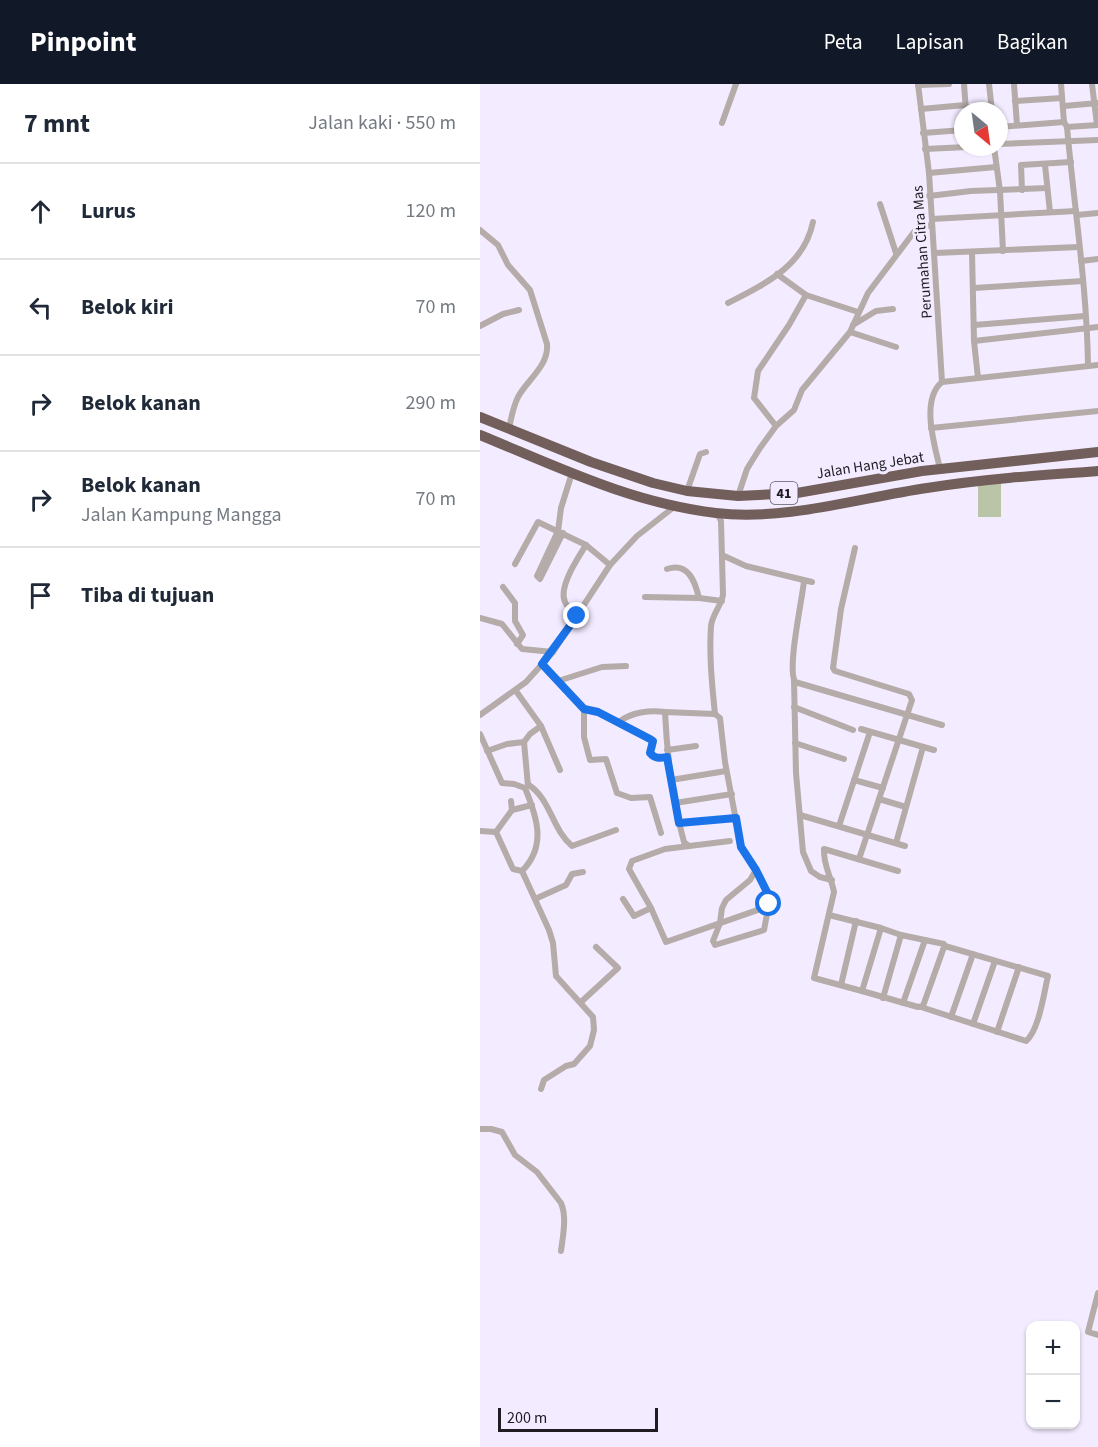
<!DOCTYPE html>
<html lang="id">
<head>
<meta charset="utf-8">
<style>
  :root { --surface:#fff; --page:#f6f6f7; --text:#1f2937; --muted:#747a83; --line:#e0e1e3; --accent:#111827 }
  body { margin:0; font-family:"Source Sans 3",sans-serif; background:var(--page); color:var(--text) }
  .controls { position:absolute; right:18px; bottom:18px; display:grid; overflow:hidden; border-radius:12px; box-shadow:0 2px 4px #0004 }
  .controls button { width:54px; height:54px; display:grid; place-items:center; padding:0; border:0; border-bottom:2px solid var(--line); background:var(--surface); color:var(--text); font:30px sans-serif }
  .compass { position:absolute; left:474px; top:18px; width:54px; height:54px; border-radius:50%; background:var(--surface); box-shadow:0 2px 4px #0004; rotate:151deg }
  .scale { position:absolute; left:18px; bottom:15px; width:160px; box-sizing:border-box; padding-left:6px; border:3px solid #1e1b22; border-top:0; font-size:16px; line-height:21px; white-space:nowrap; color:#1e1b22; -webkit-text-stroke:4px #f3ebff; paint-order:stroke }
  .stop { position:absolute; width:18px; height:18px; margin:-14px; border:4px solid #1a73e8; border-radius:50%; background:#fff }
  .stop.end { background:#1a73e8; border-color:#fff; box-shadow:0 2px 6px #0008 }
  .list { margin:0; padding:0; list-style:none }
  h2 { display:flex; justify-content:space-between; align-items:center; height:78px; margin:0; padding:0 24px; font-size:26px }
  h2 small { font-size:20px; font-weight:400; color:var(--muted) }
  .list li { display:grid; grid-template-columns:39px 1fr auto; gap:18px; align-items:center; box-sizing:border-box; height:96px; padding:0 24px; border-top:2px solid var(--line) }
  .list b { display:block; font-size:22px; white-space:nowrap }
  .list p { margin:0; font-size:20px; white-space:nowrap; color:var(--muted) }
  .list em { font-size:20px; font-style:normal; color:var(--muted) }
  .icon { flex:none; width:33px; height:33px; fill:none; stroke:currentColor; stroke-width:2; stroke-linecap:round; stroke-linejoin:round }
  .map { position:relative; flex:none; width:618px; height:1363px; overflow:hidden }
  header { display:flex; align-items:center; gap:36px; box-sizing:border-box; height:84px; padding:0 30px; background:var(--accent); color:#fff }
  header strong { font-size:28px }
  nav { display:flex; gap:33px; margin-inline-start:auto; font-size:21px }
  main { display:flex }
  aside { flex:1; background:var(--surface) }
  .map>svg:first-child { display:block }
</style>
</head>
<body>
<header>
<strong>Pinpoint</strong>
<nav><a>Peta</a><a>Lapisan</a><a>Bagikan</a></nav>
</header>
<main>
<aside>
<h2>7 mnt<small>Jalan kaki · 550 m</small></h2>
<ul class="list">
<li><svg class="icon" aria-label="ahead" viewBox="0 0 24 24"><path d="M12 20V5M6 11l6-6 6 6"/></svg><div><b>Lurus</b></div><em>120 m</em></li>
<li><svg class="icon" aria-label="left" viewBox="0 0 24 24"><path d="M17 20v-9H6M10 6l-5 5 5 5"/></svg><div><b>Belok kiri</b></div><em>70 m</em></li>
<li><svg class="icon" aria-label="right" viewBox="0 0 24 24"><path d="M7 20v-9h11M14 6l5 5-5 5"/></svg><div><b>Belok kanan</b></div><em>290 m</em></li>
<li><svg class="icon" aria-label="right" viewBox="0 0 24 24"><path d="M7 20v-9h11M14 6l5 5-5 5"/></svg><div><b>Belok kanan</b><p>Jalan Kampung Mangga</p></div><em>70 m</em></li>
<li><svg class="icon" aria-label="arrive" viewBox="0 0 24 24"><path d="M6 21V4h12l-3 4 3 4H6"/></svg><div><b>Tiba di tujuan</b></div></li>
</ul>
</aside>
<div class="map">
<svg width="618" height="1363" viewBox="0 0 618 1363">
  <rect width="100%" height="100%" fill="#f3ebff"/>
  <polygon fill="#bac5a8" points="521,399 521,433 498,433 498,400"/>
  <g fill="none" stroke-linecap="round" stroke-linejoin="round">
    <g stroke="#b5aba9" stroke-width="6">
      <polyline points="438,0 449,89 462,298"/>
      <polyline points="484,0 486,27"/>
      <polyline points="509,0 512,27"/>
      <polyline points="534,0 537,41"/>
      <path d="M581,0L584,38L587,43C594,122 607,202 608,282"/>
      <polyline points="612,0 617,41"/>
      <polyline points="438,1 469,0"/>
      <polyline points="535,17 582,14"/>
      <polyline points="584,22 618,19"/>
      <polyline points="441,25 485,21"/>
      <polyline points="242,39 256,0"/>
      <polyline points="519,43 584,38"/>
      <polyline points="587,43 618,41"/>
      <polyline points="443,49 483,46"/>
      <polyline points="519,60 618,56"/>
      <polyline points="514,63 520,107 523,167"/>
      <polyline points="445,65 487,63"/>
      <polyline points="565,81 570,128"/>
      <polyline points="449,89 516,83"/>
      <polyline points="542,106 541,81 591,78"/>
      <polyline points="449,112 491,107 567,104"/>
      <polyline points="400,120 416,169"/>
      <polyline points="597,131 618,129"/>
      <polyline points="452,135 596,127"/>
      <path d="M0,146L18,161L28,181L50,206L67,260C69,282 47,296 38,313C33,323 31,334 29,345"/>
      <polyline points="492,168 494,257 498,294"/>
      <polyline points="455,169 599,163"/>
      <polyline points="601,177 618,175"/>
      <polyline points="297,190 326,211 378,228"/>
      <polyline points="494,204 603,197"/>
      <path d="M248,219C285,200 324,182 333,138"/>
      <polyline points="373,241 396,227 413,225"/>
      <polyline points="494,241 605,232"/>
      <polyline points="0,242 23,230 39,226"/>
      <polyline points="370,248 416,263"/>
      <polyline points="494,257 618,243"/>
      <polyline points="462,298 618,281"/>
      <polyline points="296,342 274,314 278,287 309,241 326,211"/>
      <polyline points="451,344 618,327"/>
      <path d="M460,385C455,362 440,316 462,298"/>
      <polyline points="207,407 220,370 226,368"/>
      <polyline points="258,412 267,385 280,364 296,342 314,326 322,306 370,248 388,209 437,144 452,141"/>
      <polyline points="83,449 60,495 57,492 78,447 81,424 92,389"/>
      <polyline points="375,464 361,525 353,584 355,587 429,610 432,616 379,775"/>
      <polyline points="242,471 266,482 332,498"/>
      <polyline points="35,480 58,438 106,461 130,481"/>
      <path d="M187,485C208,478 215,497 219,514"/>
      <path d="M324,497C322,517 307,584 315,598L462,641"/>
      <polyline points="23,503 35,519 35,537 43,551 37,560"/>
      <polyline points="165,513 219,514 242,517"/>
      <path d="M97,532C93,528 87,523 85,518C78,503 98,474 106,461"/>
      <polyline points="0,534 22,540 42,565 73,568"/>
      <path d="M62,580L104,625L118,628L139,638C151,628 170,626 185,628"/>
      <polyline points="314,596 316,689 323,768 331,787 340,793 352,796"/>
      <polyline points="78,597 122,583 146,582"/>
      <polyline points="314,623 373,646"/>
      <polyline points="104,625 104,653 110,676 126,675 137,709 151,714 170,713 181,749"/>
      <path d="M235,630C232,601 229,571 231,542C232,531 241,522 243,511L241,437L237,429"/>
      <polyline points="0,631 46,598 73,568 130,481 157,452 194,423"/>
      <path d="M139,638L172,656L170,669C175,675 180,674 187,673"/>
      <polyline points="61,642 80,686"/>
      <polyline points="381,645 454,666"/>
      <path d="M0,650L22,699L34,700L45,704C57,733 67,762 42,787L69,846L73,859L76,892L113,933L114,946L110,962L94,980L86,982L64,996L61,1005"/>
      <polyline points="44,658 48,702"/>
      <polyline points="315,659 364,675"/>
      <polyline points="187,666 216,662"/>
      <polyline points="7,667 27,660 44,658 50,650 61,642 36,607"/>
      <polyline points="191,696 246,687"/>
      <polyline points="374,696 403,704"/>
      <path d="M49,701C71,716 72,745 92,762L136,746"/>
      <polyline points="399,715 426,723"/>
      <polyline points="31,717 32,726 52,721"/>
      <polyline points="195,719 252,710"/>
      <polyline points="320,731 425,762"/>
      <polyline points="199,739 256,734"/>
      <polyline points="359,742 390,648"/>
      <polyline points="0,747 16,748 32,726"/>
      <polyline points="16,748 33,785 42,787"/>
      <polyline points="250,757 185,765 152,777 149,785 171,824 186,858 289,822"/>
      <polyline points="416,759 443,663"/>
      <path d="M209,762L204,758C192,715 187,672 185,628L235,630L240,634L245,678L261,763L276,786L290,814L284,846L235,861L233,857L240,839L242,824L246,816L270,796L276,786"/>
      <polyline points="55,815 86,801 92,790 103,788"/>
      <polyline points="143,815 154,832 171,824"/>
      <polyline points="349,831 401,844 382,907 438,923 443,922 464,863 464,860 421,851 401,844"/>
      <polyline points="361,901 376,837"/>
      <path d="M382,907L334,894L354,808C351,792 343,781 344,765L418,787"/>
      <polyline points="403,914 421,851"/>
      <polyline points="101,918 138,884 116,863"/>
      <polyline points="423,919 445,856"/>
      <path d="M441,923L546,957C559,947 564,908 568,892L465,862"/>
      <polyline points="471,933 493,870"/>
      <polyline points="493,940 515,877"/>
      <polyline points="517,948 539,883"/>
      <path d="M0,1045H11L22,1048L35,1071L57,1088L81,1119C87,1133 83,1151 81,1167"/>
      <polyline points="618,1209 608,1248 618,1251"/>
    </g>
    <g stroke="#725e5a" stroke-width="10">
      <polyline points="0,333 111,378 173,399 207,407 258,412 317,409 442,387 618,368"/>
      <path d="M0,351C78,383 151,419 236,429C306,437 378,414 447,404C503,395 561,391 618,387"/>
    </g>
  </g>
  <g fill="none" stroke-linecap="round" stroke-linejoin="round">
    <path stroke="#1a73e8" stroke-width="8" d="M97,532L62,580L104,625L118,628L170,655L173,657L170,669C175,675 180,674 187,673L199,739L256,734L261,763L276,786L290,814L289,820"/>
  </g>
  <g text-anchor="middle" stroke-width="6" stroke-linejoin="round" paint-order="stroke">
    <rect fill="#f3ebff" stroke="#5e5964" stroke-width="1.5" x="290.5" y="398" width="27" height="22" rx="4.5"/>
    <g font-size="14" font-weight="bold" fill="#1e1b22">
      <text x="304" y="414">41</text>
    </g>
    <g font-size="15" fill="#1e1b22" stroke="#f3ebff">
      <text transform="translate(442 168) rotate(-94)" y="5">Perumahan Citra Mas</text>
      <text transform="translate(390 381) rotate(-9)" y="5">Jalan Hang Jebat</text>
    </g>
  </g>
</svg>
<div class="controls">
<button>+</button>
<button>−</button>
</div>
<svg class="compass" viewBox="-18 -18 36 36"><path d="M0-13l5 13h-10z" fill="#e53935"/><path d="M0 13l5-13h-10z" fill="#747a83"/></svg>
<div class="scale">200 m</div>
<div class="stop" style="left:289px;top:820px"></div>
<div class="stop end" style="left:97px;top:532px"></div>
</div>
</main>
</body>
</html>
